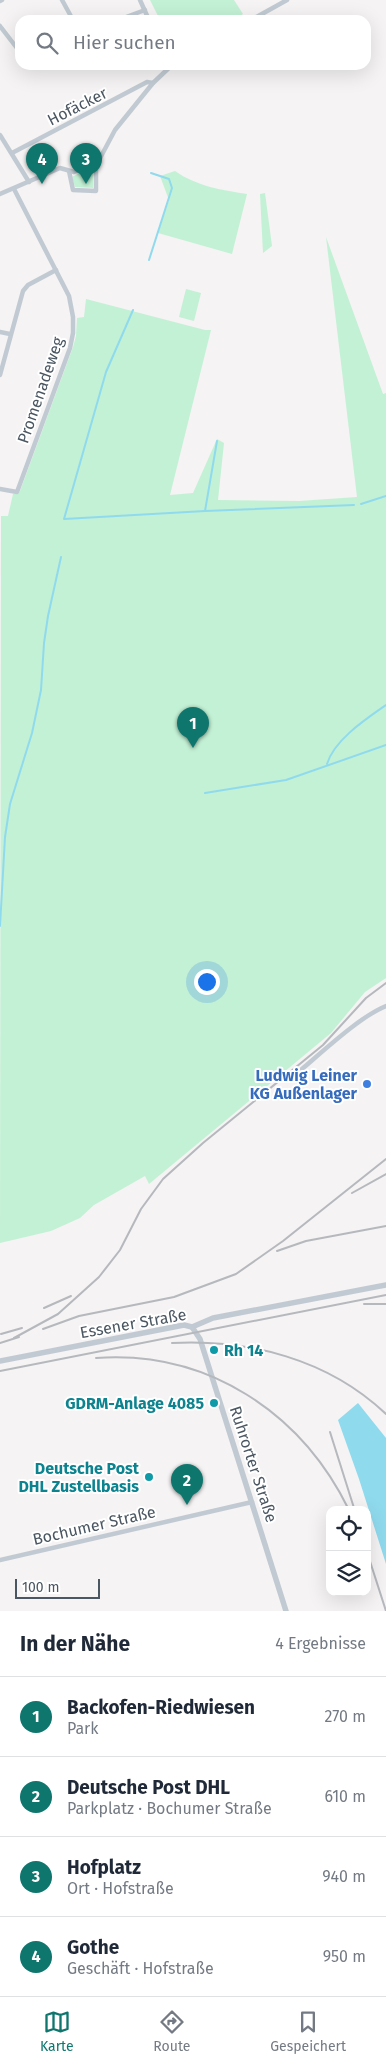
<!DOCTYPE html>
<html lang="de">
<head>
<meta charset="utf-8">
<style>
  :root { --surface:#fff; --page:#f6f6f7; --text:#1f2937; --muted:#747a83; --line:#e0e1e3; --accent:#0f766e }
  body { margin:0; font-family:"Fira Sans",sans-serif; background:var(--page); color:var(--text) }
  .controls { position:absolute; right:15px; bottom:15px; display:grid; overflow:hidden; border-radius:10px; box-shadow:0 5px 20px #0002 }
  .controls button { width:45px; height:45px; display:grid; place-items:center; padding:0; border:0; border-bottom:1px solid var(--line); background:var(--surface); color:var(--text); font:25px sans-serif }
  .scale { position:absolute; left:15px; bottom:12px; width:85px; box-sizing:border-box; padding-left:5px; border:2px solid #4a5661; border-top:0; font-size:14px; line-height:18px; white-space:nowrap; color:#4a5661; -webkit-text-stroke:4px #fff; paint-order:stroke }
  .you { position:absolute; left:206px; top:981px; width:18px; height:18px; margin:-12px; border:4px solid #fff; border-radius:50%; background:#1a73e8; box-shadow:0 0 0 8px #1a73e833 }
  .badge { display:grid; place-items:center; width:32px; height:32px; border-radius:50%; background:var(--accent); color:#fff; font-size:16px; font-weight:700 }
  .pin { position:absolute; translate:-50% -41px; filter:drop-shadow(0 1px 2px #0008) }
  .pin::after { content:''; position:absolute; top:26px; width:18px; height:15px; background:inherit; clip-path:polygon(0 0,100% 0,50% 100%) }
  .list { margin:0; padding:0; list-style:none }
  h2 { display:flex; justify-content:space-between; align-items:center; height:65px; margin:0; padding:0 20px; font-size:21px }
  h2 small { font-size:16px; font-weight:400; color:var(--muted) }
  .list li { display:grid; grid-template-columns:32px 1fr auto; gap:15px; align-items:center; box-sizing:border-box; height:80px; padding:0 20px; border-top:1px solid var(--line) }
  .list b { display:block; font-size:19px; white-space:nowrap }
  .list p { margin:0; font-size:16px; white-space:nowrap; color:var(--muted) }
  .list em { font-size:16px; font-style:normal; color:var(--muted) }
  .icon { flex:none; width:28px; height:28px; fill:none; stroke:currentColor; stroke-width:2; stroke-linecap:round; stroke-linejoin:round }
  .map { position:relative; flex:none; width:386px; height:1611px; overflow:hidden }
  .search { position:absolute; background:var(--surface); box-shadow:0 5px 20px #0002; left:15px; right:15px; top:15px; height:55px; display:flex; align-items:center; gap:12px; box-sizing:border-box; padding:0 18px; border-radius:15px; color:var(--muted); font-size:19px }
  .sheet { height:385px; background:var(--surface) }
  nav { display:flex; justify-content:space-around; align-items:center; box-sizing:border-box; height:70px; border-top:1px solid var(--line); background:var(--surface); font-size:14px; color:var(--muted) }
  nav a { display:grid; justify-items:center; gap:2px }
  nav .on { color:var(--accent) }
  .map>svg:first-child { display:block }
</style>
</head>
<body>
<div class="map">
<svg width="386" height="1611" viewBox="0 0 386 1611">
  <rect width="100%" height="100%" fill="#f5f3f3"/>
  <g fill="#c3f1d5">
    <polygon points="150,0 234,0 243,14 232,20 160,20"/>
    <polygon points="91,167 93,169 93,188 75,187 72,177"/>
    <path d="M175,171C196,186 221,190 247,194L232,254L158,233L169,200L160,176Z"/>
    <polygon points="265,193 272,246 263,253 260,194"/>
    <polygon points="326,237 383,394 386,393 386,978 365,992 331,1033 149,1184 145,1176 94,1205 80,1218 51,1231 0,1243 1,516 8,516 13,494 18,494 20,491 73,347 76,336 77,318 84,317 86,299 205,330 211,330 170,495 193,493 217,439 224,443 218,500 299,501 357,497"/>
    <polygon points="186,289 201,293 194,321 179,317"/>
  </g>
  <polygon fill="#90daee" points="358,1403 386,1438 386,1564 359,1479 338,1420"/>
  <g fill="none" stroke-linecap="round" stroke-linejoin="round">
    <g stroke="#90daee" stroke-width="2">
      <polyline points="149,260 172,188 169,179 151,173"/>
      <polyline points="133,310 106,372 64,519 205,511"/>
      <polyline points="217,441 205,511 354,505"/>
      <polyline points="361,504 386,496"/>
      <path d="M327,764C334,740 366,719 386,705"/>
      <polyline points="205,793 286,780 386,745"/>
      <polyline points="0,926 5,837 10,804 32,733 41,690 44,643 48,616 61,557"/>
    </g>
    <g stroke="#c1cad2" stroke-width="4.5">
      <polyline points="62,0 73,20"/>
      <polyline points="140,0 149,20"/>
      <polyline points="0,1 2,0"/>
      <polyline points="118,20 145,10"/>
      <polyline points="251,20 287,0"/>
      <polyline points="0,26 20,52"/>
      <polyline points="0,135 29,182"/>
      <polyline points="12,153 147,82 153,83"/>
      <polyline points="69,171 73,190 96,191 96,166 98,162"/>
      <polyline points="0,194 60,168 74,172 98,162 115,130 153,83 172,65"/>
      <polyline points="0,332 10,334"/>
      <polyline points="0,375 23,291 28,285 56,270"/>
      <polyline points="0,489 17,492 70,348 73,333 73,317 69,296 14,189"/>
      <path d="M296,1074C319,1055 360,1016 386,1006"/>
      <polyline points="0,1560 252,1502"/>
    </g>
    <g stroke="#c1cad2" stroke-width="5.5">
      <polyline points="192,1327 200,1339 286,1611"/>
      <polyline points="0,1361 184,1325 192,1327 213,1318 386,1285"/>
    </g>
    <g stroke="#b5b8bd" stroke-width="2">
      <polyline points="352,1193 386,1174"/>
      <polyline points="277,1251 306,1241 386,1226"/>
      <polyline points="364,1304 386,1304"/>
      <polyline points="44,1308 71,1296"/>
      <polyline points="43,1329 79,1316 174,1297 236,1274 283,1241 386,1159"/>
      <polyline points="1,1334 22,1328"/>
      <polyline points="14,1338 58,1314 99,1277 120,1250 141,1209 163,1179 203,1143 323,1045 366,998 386,983"/>
      <polyline points="0,1343 19,1337"/>
      <path d="M172,1343C249,1339 328,1359 386,1414"/>
      <path d="M96,1358C207,1350 301,1412 349,1510"/>
      <polyline points="0,1371 386,1295"/>
      <polyline points="330,1432 354,1508"/>
      <polyline points="367,1552 386,1611"/>
    </g>
  </g>
  <circle fill="#3f7fe0" stroke="#fff" stroke-width="2" cx="367" cy="1084" r="5"/>
  <g fill="#0f9aa8" stroke="#fff" stroke-width="2">
    <circle cx="214" cy="1350" r="5"/>
    <circle cx="214" cy="1403" r="5"/>
    <circle cx="149" cy="1477" r="5"/>
  </g>
  <g text-anchor="middle" stroke-width="4" stroke-linejoin="round" paint-order="stroke">
    <g font-size="16" fill="#4a5661" stroke="#fff">
      <text transform="translate(77 106) rotate(-27)" y="6">Hofäcker</text>
      <text transform="translate(40 390) rotate(-71)" y="6">Promenadeweg</text>
      <text transform="translate(133 1323) rotate(-10)" y="6">Essener Straße</text>
      <text transform="translate(254 1464) rotate(72)" y="6">Ruhrorter Straße</text>
      <text transform="translate(94 1525) rotate(-13)" y="6">Bochumer Straße</text>
    </g>
    <g font-size="16" font-weight="bold" fill="#366cbe" stroke="#fff" text-anchor="end">
      <text x="357" y="1081">Ludwig Leiner<tspan x="357" dy="18">KG Außenlager</tspan></text>
    </g>
    <g font-size="16" font-weight="bold" fill="#0d838f" stroke="#fff" text-anchor="end">
      <text x="224" y="1356" text-anchor="start">Rh 14</text>
      <text x="204" y="1409">GDRM-Anlage 4085</text>
      <text x="139" y="1474">Deutsche Post<tspan x="139" dy="18">DHL Zustellbasis</tspan></text>
    </g>
  </g>
</svg>
<div class="controls">
<button><svg class="icon" aria-label="locate" viewBox="0 0 24 24"><circle cx="12" cy="12" r="6"/><path d="M12 2v4M12 18v4M2 12h4M18 12h4"/></svg></button>
<button><svg class="icon" aria-label="layers" viewBox="0 0 24 24"><path d="M12 4l9 5-9 5-9-5zM3 14l9 5 9-5"/></svg></button>
</div>
<div class="scale">100 m</div>
<div class="you"></div>
<div class="pin badge" style="left:193px;top:748px">1</div>
<div class="pin badge" style="left:187px;top:1505px">2</div>
<div class="pin badge" style="left:86px;top:184px">3</div>
<div class="pin badge" style="left:42px;top:184px">4</div>
<div class="search"><svg class="icon" aria-label="search" viewBox="0 0 24 24"><circle cx="10" cy="10" r="6"/><path d="M15 15l6 6"/></svg>Hier suchen</div>
</div>
<section class="sheet">
<h2>In der Nähe<small>4 Ergebnisse</small></h2>
<ul class="list">
<li><span class="badge">1</span><div><b>Backofen-Riedwiesen</b><p>Park</p></div><em>270 m</em></li>
<li><span class="badge">2</span><div><b>Deutsche Post DHL</b><p>Parkplatz · Bochumer Straße</p></div><em>610 m</em></li>
<li><span class="badge">3</span><div><b>Hofplatz</b><p>Ort · Hofstraße</p></div><em>940 m</em></li>
<li><span class="badge">4</span><div><b>Gothe</b><p>Geschäft · Hofstraße</p></div><em>950 m</em></li>
</ul>
</section>
<nav>
<a class="on"><svg class="icon" aria-label="map" viewBox="0 0 24 24"><path d="M3 6l6-2 6 2 6-2v14l-6 2-6-2-6 2zM9 4v14M15 6v14"/></svg>Karte</a>
<a><svg class="icon" aria-label="directions" viewBox="0 0 24 24"><path d="M12 3l9 9-9 9-9-9zM9 14v-3h6M13 9l2 2-2 2"/></svg>Route</a>
<a><svg class="icon" aria-label="saved" viewBox="0 0 24 24"><path d="M7 4h10v16l-5-4-5 4z"/></svg>Gespeichert</a>
</nav>
</body>
</html>
